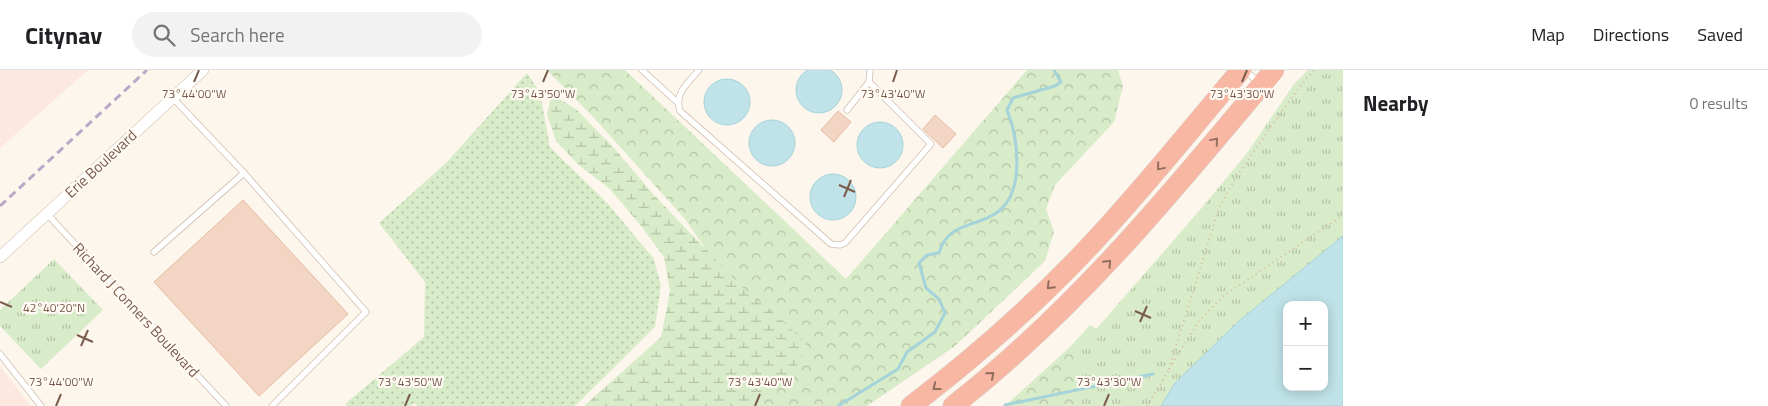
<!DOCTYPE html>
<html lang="en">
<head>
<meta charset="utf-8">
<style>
  :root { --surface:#fff; --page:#f2f2f2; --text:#202124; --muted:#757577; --line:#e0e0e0 }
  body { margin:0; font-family:"Titillium Web",sans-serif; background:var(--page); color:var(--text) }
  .controls { position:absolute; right:15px; bottom:15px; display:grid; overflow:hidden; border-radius:10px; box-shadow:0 2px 12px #0003 }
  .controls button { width:45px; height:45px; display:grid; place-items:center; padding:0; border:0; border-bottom:1px solid var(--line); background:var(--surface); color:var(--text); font:25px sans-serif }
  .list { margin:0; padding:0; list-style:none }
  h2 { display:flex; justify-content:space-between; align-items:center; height:65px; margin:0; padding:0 20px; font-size:21px }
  h2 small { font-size:16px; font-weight:400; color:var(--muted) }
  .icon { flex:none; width:28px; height:28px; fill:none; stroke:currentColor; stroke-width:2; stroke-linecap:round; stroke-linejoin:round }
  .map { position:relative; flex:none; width:1343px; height:336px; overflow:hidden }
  header { display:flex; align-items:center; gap:30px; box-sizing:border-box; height:70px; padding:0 25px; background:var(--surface); border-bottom:1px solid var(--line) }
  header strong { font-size:24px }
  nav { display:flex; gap:28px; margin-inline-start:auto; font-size:18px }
  .search { width:350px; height:45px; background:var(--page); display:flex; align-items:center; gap:12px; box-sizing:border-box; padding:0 18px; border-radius:28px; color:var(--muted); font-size:19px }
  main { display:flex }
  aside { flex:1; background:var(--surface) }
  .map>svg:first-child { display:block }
</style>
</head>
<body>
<header>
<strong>Citynav</strong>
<div class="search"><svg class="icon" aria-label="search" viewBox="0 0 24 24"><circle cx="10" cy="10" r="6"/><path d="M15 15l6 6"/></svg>Search here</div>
<nav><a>Map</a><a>Directions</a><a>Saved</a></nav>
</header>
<main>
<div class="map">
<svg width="1343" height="336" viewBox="0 0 1343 336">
  <defs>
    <pattern id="grass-dots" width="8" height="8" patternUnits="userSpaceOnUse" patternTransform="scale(1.25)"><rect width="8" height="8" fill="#d8ecc9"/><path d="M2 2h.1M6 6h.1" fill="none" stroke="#b4c2a5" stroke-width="1.8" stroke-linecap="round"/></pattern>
    <pattern id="forest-crowns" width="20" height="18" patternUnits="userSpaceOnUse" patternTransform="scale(1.25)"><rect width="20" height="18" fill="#d8ecc9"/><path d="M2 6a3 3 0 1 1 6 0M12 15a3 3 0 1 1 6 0" fill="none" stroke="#b4c2a5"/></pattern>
    <pattern id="wetland-marsh" width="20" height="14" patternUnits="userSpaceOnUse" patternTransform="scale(1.25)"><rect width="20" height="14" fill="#d8ecc9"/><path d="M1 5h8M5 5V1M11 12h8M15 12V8" fill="none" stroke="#b4c2a5"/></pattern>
    <pattern id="park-tufts" width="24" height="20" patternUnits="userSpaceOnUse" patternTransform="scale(1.25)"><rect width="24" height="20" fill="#d8ecc9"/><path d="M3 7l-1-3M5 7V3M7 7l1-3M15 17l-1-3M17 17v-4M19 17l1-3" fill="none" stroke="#b4c2a5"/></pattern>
  </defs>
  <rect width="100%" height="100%" fill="#fdf6ec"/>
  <g fill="#fde8e0">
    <polygon points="0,0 88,0 0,78"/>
    <polygon points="0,296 31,336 0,336"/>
  </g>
  <polygon fill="url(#grass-dots)" points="527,3 540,23 550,77 609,135 654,189 661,216 655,257 575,336 417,336 414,333 411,336 347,336 345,334 424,267 425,212 379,153 446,93"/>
  <g fill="url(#forest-crowns)">
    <polygon points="547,0 625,0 846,209 1027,0 1118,0 1123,16 1114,52 1055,115 1046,139 1054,162 1045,191 955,276 867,336 674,336 742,232 685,149 595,49"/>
    <polygon points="1090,255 1121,273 1089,336 1005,336 1070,277"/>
  </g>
  <polygon fill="url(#wetland-marsh)" points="552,24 577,40 614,78 653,124 739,214 806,272 801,291 754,336 584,336 661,267 670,221 664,187 641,156 610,119 580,96 556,71 547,44"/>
  <g fill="url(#park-tufts)">
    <polygon points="1308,0 1343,0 1343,166 1239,251 1175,313 1161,336 1075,336 1077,273 1099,256 1205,134 1247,83 1294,14"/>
    <polygon points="54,189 103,240 41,299 0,256 0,240"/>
  </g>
  <g fill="#bfe3e8" stroke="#a5d3da" fill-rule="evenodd">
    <circle cx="819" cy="20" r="23"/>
    <circle cx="727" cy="32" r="23"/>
    <circle cx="772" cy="73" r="23"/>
    <circle cx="880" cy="75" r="23"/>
    <circle cx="833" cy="127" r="23"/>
    <path d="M1343,166V336H1161L1175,313L1239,251ZM1287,235H1324V317H1287Z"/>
  </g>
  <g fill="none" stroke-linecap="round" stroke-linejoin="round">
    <g stroke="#a5d3da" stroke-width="3">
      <polyline points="1005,335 1153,304"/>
      <path d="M838,336L898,299L907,282L935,262L945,243L939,229L926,218L919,193L927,185L939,183C948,151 978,158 999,141C1025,120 1018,67 1007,40L1013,28L1055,16L1061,12L1054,0"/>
    </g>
  </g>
  <g fill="#f3d5c3" stroke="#e6bba3">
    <polygon points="838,41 851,52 834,72 821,60"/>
    <polygon points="935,45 956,64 943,78 923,59"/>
    <polygon points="243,130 348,244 259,326 154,212"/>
  </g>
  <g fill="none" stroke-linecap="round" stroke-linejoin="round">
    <g stroke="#d1beb0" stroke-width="7">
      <g id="lane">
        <polyline points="642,0 677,32"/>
        <path d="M699,0C688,13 674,23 680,41L831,174L840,175L845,173L931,74L869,12L870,0"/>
        <polyline points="1244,0 1260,13"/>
        <polyline points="173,28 244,103 366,242 272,336"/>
        <polyline points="847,40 869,12"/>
        <polyline points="47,144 226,336"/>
        <polyline points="154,182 244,103"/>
        <polyline points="0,284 41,336"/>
      </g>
    </g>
    <g stroke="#d1beb0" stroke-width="12">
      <polyline id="street" points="0,187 203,0"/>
    </g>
    <g stroke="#dad1cd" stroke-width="21">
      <g id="highway">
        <path d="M911,336C974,288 1033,236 1087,179C1141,122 1190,60 1241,0"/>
        <path d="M953,336C1078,238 1173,121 1274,0"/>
      </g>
    </g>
    <g stroke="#d9b8a5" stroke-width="2" stroke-dasharray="1 4" stroke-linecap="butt">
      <polyline points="1172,294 1199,251 1222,227 1343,145"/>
      <polyline points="1169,299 1219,138 1235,109 1266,64 1298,19 1314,0"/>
      <polyline points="1147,336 1169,300"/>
    </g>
    <use href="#lane" stroke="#fff" stroke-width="5.5"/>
    <use href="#street" stroke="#fff" stroke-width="11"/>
    <use href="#highway" stroke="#f7b7a3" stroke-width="20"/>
    <polyline stroke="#b9a8c9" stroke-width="3" stroke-dasharray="8 5" stroke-linecap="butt" points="0,136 147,0"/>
  </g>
  <defs><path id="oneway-chevron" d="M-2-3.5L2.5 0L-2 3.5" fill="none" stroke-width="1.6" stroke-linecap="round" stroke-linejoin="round" transform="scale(1.25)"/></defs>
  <g stroke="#936e5e">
    <use href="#oneway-chevron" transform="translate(1215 71) rotate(-50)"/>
    <use href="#oneway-chevron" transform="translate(1160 97) rotate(130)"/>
    <use href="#oneway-chevron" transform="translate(1108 193) rotate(-47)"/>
    <use href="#oneway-chevron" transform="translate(1050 216) rotate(135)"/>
    <use href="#oneway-chevron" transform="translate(991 305) rotate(-41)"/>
    <use href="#oneway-chevron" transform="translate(936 317) rotate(142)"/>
  </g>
  <path fill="none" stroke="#7a5c4d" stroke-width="2" d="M194,12L199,0M543,12L548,0M893,12L897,0M1242,12L1247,0M839,115L855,122M844,127L851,110M0,232L12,237M1135,241L1151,248M1140,252L1147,236M77,265L93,272M81,276L88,260M56,336L61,324M405,336L410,324M755,336L760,324M1104,336L1109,324"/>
  <g text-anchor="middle" stroke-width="4.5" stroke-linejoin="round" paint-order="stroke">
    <g font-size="15" fill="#7a5c4d" stroke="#fffaf3">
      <text transform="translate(101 94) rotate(-43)" y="5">Erie Boulevard</text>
      <text transform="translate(136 240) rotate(47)" y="5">Richard J Conners Boulevard</text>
    </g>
  </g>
  <g font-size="12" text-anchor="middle" fill="#7a5c4d" stroke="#fffaf3" stroke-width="4.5" stroke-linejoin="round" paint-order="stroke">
    <text x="194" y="28">73°44'00"W</text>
    <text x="543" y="28">73°43'50"W</text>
    <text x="893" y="28">73°43'40"W</text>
    <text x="1242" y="28">73°43'30"W</text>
    <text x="54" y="242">42°40'20"N</text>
    <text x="61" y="316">73°44'00"W</text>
    <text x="410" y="316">73°43'50"W</text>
    <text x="760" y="316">73°43'40"W</text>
    <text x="1109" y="316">73°43'30"W</text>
  </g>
</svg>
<div class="controls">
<button>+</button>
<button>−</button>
</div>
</div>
<aside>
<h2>Nearby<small>0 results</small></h2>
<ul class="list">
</ul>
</aside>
</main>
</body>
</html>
